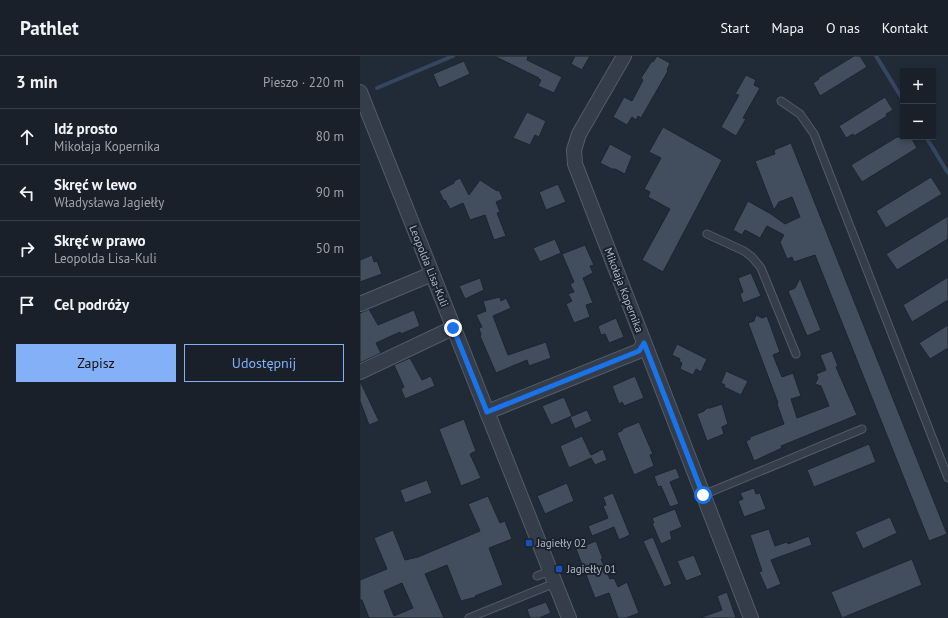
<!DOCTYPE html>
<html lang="pl">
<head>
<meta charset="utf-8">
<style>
  :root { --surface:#19202a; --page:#222832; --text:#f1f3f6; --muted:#9fa3a8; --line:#373e47; --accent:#83b0f6 }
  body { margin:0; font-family:"PT Sans",sans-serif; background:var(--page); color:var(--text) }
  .controls { position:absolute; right:12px; top:12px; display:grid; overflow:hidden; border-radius:0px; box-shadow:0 2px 6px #0003 }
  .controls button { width:36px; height:36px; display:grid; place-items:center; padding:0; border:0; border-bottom:1px solid var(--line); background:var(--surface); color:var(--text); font:20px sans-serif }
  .stop { position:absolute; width:12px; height:12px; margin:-9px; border:3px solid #1a73e8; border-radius:50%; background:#fff }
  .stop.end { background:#1a73e8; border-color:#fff; box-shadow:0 1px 4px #0008 }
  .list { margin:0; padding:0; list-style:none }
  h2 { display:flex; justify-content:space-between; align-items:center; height:52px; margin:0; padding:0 16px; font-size:17px }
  h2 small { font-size:13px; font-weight:400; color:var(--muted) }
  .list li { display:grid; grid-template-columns:26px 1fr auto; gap:12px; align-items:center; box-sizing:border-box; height:56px; padding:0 16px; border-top:1px solid var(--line) }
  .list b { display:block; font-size:15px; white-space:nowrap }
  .list p { margin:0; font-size:13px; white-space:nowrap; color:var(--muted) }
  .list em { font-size:13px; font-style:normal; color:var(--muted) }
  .actions { display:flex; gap:8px; padding:12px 16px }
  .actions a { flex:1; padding:9px 0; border:1px solid var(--accent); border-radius:0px; text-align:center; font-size:14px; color:var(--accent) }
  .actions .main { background:var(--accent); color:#111 }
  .icon { flex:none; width:22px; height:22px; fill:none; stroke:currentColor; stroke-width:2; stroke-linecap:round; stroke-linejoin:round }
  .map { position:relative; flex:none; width:588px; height:562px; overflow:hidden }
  header { display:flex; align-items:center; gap:24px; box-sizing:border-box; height:56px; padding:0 20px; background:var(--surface); border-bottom:1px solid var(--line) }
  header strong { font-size:19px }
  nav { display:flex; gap:22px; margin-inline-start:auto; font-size:14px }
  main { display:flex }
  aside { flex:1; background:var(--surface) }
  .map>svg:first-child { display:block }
</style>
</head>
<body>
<header>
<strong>Pathlet</strong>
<nav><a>Start</a><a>Mapa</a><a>O nas</a><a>Kontakt</a></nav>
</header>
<main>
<aside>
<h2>3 min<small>Pieszo · 220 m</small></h2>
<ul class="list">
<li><svg class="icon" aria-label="ahead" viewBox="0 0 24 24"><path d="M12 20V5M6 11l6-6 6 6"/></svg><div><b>Idź prosto</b><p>Mikołaja Kopernika</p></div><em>80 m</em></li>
<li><svg class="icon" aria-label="left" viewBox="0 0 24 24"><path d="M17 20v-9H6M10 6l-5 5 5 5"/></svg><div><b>Skręć w lewo</b><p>Władysława Jagiełły</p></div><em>90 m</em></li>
<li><svg class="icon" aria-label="right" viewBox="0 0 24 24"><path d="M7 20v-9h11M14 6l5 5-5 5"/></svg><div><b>Skręć w prawo</b><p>Leopolda Lisa-Kuli</p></div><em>50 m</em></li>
<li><svg class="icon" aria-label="arrive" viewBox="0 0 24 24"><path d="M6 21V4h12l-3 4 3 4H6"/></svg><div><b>Cel podróży</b></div></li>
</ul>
<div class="actions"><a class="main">Zapisz</a><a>Udostępnij</a></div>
</aside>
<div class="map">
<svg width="588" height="562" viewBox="0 0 588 562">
  <rect width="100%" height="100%" fill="#212b38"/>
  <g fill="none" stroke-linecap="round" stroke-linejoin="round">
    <g stroke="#35465f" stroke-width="4">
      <polyline points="516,0 543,44"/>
      <polyline points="17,32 93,0"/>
      <polyline points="566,81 588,117"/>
    </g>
  </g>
  <g fill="#424e5d" stroke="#1c242f" fill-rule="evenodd">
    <polygon points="134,0 168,0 167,4 202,21 194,37 178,30 181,24 178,23 179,22"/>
    <polygon points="215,0 230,0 222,14 211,8"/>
    <polygon points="297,0 310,7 307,14 308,15 281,62 278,60 276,64 272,61 267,69 253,61 264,41 272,45 283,24 281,22 292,5 293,6"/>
    <polygon points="494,0 500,0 507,11 460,40 453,27 459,23 458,22"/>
    <polygon points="104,5 110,18 79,32 73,18"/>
    <polygon points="386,19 396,24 394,29 400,32 383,62 386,63 376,80 361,71 379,39 375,38"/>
    <polygon points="525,41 533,54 526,58 527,60 494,80 493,78 486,82 479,70"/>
    <polygon points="167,56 186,65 179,81 175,79 170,89 153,82"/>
    <polygon points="303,71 362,104 303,216 282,204 310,153 288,141 290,136 284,133 301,102 289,96"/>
    <polygon points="537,81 551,81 557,92 502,126 491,109"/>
    <polygon points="431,87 587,478 569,485 455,199 434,206 432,201 427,203 420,186 424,179 407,170 400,182 385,174 382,179 373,174 388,145 411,158 425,168 440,161 432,141 419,146 414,154 395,105 415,98 414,94"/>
    <polygon points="250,88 272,100 265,118 255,113 252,113 240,107"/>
    <polygon points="571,121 582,138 526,172 516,155"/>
    <polygon points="100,122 109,139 120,124 137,135 139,134 143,143 136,146 140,156 137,157 146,180 134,184 125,159 110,164 103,147 90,153 85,144 84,145 79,135 94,127 94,125"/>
    <polygon points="198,128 206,146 186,154 179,136"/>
    <polygon points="588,160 588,183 537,214 526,198"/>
    <polygon points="195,183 201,197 180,206 173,192"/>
    <polygon points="225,189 234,209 230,210 233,217 223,222 233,247 226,249 230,261 214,267 206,248 212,245 208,238 214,236 210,228 214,226 202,198"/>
    <polygon points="12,199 14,206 17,205 22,218 0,226 0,204"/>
    <polygon points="391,217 401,240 383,247 380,238 383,236 378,222"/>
    <polygon points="588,221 588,244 552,266 543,249"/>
    <polygon points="120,222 124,234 105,243 99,230"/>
    <polygon points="440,222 461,274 447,280 428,235 435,232"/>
    <polygon points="140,241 141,245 146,242 151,252 133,260 148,299 186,286 191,302 169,310 167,304 136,317 120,280 121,279 119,272 122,271 116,259 126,255 123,245"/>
    <polygon points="9,253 18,269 54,254 60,270 41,278 40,276 16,287 21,297 0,307 0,257"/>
    <polygon points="396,259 402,262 407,260 420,296 413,299 422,321 433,317 441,340 431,343 437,362 469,350 461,330 455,328 458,322 456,318 466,314 460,299 472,295 478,310 476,311 497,359 421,390 422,392 394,405 386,385 390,383 390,381 424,368 417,348 418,347 388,267 394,265"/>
    <polygon points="256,262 264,281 249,287 245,278 241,279 238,270"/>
    <polygon points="588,269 588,292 570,303 559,287"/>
    <polygon points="317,288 347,303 341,316 336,313 333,319 320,313 322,307 319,305 320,303 312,299"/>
    <polygon points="50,302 62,324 71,320 75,330 45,343 41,333 44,331 34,309"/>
    <polygon points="366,315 388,325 381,339 364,331 365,329 361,327"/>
    <polygon points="275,320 284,342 264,350 262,346 259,348 252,330"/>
    <polygon points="0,325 19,365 9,369 0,345"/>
    <polygon points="204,341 212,360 191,369 182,350"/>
    <polygon points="362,348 368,368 362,371 364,378 347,385 337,358 344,355 347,352 350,352"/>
    <polygon points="227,354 232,365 215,373 210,361"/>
    <polygon points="104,363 116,395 110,398 121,422 101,430 79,373"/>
    <polygon points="279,366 293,398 290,399 294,410 274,419 257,377 263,374 262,373"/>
    <polygon points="222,380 231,399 243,393 247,404 235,409 231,402 209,412 200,390"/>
    <polygon points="509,388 516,406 454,431 447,414"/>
    <polygon points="316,412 320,422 310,426 319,448 310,451 301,430 298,431 294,420"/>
    <polygon points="67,424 72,437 45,447 40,434"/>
    <polygon points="207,427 214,445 185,458 177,440"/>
    <polygon points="394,432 396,438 400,437 406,453 384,461 378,445 383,443 380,437"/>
    <polygon points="253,437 270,479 259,484 254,471 232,480 228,470 248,462 243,450 246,449 243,441"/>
    <path d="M128,440L140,467L145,465L152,483L129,492L143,529L115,540L116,541L101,545L87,509L65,518L84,562H9L2,544H0V524L27,513L14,482L33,474L45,504L58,501L120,475L108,448ZM42,527L53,552L34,560L24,535Z"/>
    <polygon points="315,453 322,471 310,476 312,483 301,488 292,467 294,467 292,462"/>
    <polygon points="530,461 537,477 503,493 495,476"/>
    <polygon points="409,473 415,490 427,486 428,488 449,480 452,489 411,504 421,528 407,534 399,516 402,515 390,479"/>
    <polygon points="293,481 312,528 304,531 283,485"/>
    <polygon points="236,485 243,503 241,503 250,523 254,522 258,531 267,526 279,557 266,562 258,562 249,537 235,542 216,493"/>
    <polygon points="334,499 342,519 326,525 317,505"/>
    <polygon points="552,503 562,529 482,562 471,536"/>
    <polygon points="367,536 376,562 342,562 342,561 362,554 357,540"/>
    <polygon points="186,546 191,557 179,562 170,562 167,553"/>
  </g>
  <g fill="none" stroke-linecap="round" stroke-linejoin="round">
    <g stroke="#525b66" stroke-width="9">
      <g id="service">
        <polyline points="421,45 440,58 454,78 588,422"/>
        <polyline points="347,178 384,195 392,201 401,212 436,298"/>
        <polyline points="343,439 502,373"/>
        <polyline points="177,520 190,515"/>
        <polyline points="109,562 195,527"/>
      </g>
    </g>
    <g stroke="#525b66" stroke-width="16">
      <g id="minor">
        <polyline points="264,0 219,78 214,94 215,108 391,562"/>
        <polyline points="0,36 209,562"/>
        <polyline points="0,248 72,218"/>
        <polyline points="0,316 93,272"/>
        <polyline points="127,356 279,295 284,287"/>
      </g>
    </g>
    <use href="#service" stroke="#343d49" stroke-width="7"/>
    <use href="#minor" stroke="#343d49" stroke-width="14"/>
  </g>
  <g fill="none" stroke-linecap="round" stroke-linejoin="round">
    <polyline stroke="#1a73e8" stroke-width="5" points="93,272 127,356 279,295 284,287 343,439"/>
  </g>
  <g fill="#1a4fb4" stroke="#1a222d" stroke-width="1.5">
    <rect x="165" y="483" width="8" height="8" rx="2"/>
    <rect x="195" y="509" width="8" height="8" rx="2"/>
  </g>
  <g text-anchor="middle" stroke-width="4" stroke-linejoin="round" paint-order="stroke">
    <g font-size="11" fill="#afb8c5" stroke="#1a222d">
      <text transform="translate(69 210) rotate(68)" y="4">Leopolda Lisa-Kuli</text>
      <text transform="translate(264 234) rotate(69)" y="4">Mikołaja Kopernika</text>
    </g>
    <g font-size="11" fill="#afb8c5" stroke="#1a222d" text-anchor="start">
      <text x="177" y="491">Jagiełły 02</text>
      <text x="207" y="517">Jagiełły 01</text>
    </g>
  </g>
</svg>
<div class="controls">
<button>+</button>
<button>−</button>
</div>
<div class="stop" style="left:343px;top:439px"></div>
<div class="stop end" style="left:93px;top:272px"></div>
</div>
</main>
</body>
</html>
